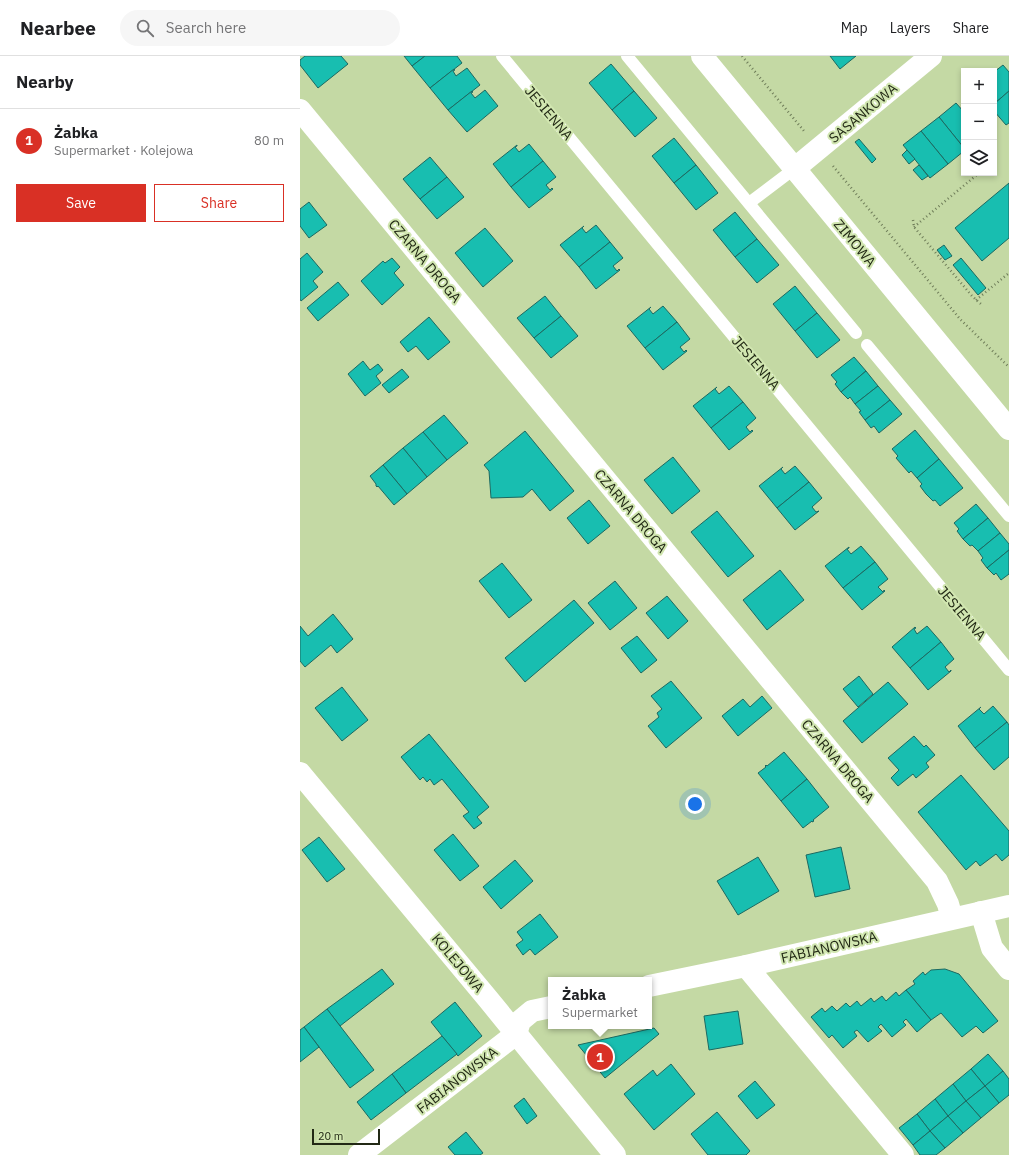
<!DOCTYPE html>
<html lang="en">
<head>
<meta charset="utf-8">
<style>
  :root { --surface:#fff; --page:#f6f6f6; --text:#202124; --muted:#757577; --line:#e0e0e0; --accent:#d93025 }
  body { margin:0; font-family:"IBM Plex Sans",sans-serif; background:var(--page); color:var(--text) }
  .controls { position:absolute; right:12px; top:12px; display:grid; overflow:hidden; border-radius:0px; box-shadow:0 2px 6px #0003 }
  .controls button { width:36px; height:36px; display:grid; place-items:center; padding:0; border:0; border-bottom:1px solid var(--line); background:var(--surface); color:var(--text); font:20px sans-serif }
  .scale { position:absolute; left:12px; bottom:10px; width:68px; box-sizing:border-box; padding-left:4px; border:2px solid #222915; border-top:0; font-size:11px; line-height:14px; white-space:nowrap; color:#222915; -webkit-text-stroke:3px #d1e6b0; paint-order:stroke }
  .you { position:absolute; left:395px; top:748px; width:14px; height:14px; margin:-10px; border:3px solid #fff; border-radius:50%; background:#1a73e8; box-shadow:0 0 0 6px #1a73e833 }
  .badge { display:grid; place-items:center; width:26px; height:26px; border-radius:50%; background:var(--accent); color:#fff; font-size:13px; font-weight:700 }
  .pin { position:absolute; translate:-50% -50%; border:2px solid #fff; box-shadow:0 1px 4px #0006 }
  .popup { position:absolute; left:248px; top:921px; width:104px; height:52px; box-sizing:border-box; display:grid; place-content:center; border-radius:0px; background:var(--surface); filter:drop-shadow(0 1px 3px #0005); font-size:13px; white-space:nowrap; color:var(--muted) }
  .popup b { font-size:15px; color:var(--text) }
  .popup::after { content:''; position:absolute; left:50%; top:100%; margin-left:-8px; border:8px solid transparent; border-top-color:var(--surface) }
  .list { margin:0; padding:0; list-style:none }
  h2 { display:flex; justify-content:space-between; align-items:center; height:52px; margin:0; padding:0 16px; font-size:17px }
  h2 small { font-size:13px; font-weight:400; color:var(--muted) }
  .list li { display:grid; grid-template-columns:26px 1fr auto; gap:12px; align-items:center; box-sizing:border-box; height:64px; padding:0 16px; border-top:1px solid var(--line) }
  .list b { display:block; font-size:15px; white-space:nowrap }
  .list p { margin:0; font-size:13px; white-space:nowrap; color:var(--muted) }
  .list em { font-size:13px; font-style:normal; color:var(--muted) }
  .actions { display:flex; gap:8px; padding:12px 16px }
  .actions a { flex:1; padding:9px 0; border:1px solid var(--accent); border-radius:0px; text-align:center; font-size:14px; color:var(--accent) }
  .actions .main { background:var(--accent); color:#fff }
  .icon { flex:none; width:22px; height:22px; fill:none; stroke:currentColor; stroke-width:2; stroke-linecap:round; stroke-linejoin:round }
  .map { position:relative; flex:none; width:709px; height:1099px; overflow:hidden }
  header { display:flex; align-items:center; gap:24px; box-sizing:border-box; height:56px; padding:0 20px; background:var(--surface); border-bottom:1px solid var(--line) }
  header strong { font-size:19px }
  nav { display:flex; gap:22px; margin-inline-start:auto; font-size:14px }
  .search { width:280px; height:36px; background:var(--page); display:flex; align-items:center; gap:10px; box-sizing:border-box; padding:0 14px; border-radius:22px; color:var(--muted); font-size:15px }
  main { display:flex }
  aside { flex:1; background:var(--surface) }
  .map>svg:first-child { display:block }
</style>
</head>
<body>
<header>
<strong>Nearbee</strong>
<div class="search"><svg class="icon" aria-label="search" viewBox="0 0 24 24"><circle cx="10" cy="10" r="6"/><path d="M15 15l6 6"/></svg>Search here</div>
<nav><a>Map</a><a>Layers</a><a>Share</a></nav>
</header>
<main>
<aside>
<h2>Nearby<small></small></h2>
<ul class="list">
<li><span class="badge">1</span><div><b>Żabka</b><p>Supermarket · Kolejowa</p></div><em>80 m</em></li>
</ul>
<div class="actions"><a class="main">Save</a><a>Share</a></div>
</aside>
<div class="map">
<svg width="709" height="1099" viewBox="0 0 709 1099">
  <rect width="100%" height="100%" fill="#c4d9a4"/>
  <g fill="#18beb0" stroke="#1c6961">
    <polygon points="5,0 41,0 48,8 18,32 0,9 0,4"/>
    <polygon points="104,0 125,0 112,10"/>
    <polygon points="125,0 157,0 162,7 130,32 112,10"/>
    <polygon points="530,0 556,0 540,13"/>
    <polygon points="311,8 334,35 312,54 289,27"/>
    <polygon points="703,9 709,16 709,35 694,48 694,16"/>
    <polygon points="167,12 180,29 148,54 130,32 154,13 155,14 153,15 156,20"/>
    <polygon points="185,34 198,50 167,76 148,54 172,35 173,36 171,37 175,42"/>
    <polygon points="334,35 357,62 335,81 312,54"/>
    <polygon points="709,35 709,67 706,69 694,55 694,48"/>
    <polygon points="656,47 664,56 664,92 639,61"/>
    <polygon points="639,61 664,92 664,95 648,108 621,75"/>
    <polygon points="621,75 648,108 630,122 603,89"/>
    <polygon points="374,82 396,109 374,127 352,100"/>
    <polygon points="559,83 576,103 572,107 555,86"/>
    <polygon points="229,88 243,105 211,131 193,108 217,89 217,90 215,91 219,96"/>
    <polygon points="607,94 615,103 609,108 602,99"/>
    <polygon points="130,101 147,121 120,143 103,123"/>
    <polygon points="243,105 256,121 246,129 250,134 252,132 253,133 229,152 211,131"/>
    <polygon points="396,109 418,137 396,154 374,127"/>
    <polygon points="619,109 628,120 622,124 613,114"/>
    <polygon points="147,121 164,141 137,163 120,143"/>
    <polygon points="709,127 709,182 682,205 655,172"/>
    <polygon points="9,146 27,169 9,182 0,170 0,153"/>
    <polygon points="435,156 457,183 435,201 413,174"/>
    <polygon points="296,169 310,186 279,211 260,189 284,170 282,172 286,177"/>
    <polygon points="185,172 213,205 183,231 155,197"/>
    <polygon points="457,183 479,209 457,227 435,201"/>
    <polygon points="310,186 323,202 313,210 317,215 319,213 320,214 296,233 279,211"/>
    <polygon points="644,189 652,200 645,204 637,194"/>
    <polygon points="7,197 23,216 13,225 18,231 1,245 0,243 0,203"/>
    <polygon points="92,202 100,211 94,217 104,229 82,249 61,225 83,205 85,207"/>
    <polygon points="661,202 686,232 678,239 653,209"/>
    <polygon points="38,226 49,239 18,265 7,252"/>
    <polygon points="495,230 517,257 495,275 473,248"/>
    <polygon points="245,240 261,260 234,282 217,262"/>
    <polygon points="363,250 377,266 345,292 327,270 351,251 349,253 353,258"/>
    <polygon points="517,257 540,284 517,302 495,275"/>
    <polygon points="261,260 278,280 251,302 234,282"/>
    <polygon points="129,261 150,286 128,304 116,290 108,296 100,286"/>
    <polygon points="377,266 390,283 380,291 384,296 386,294 387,295 363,314 345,292"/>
    <polygon points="554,301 566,315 541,336 535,328 537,326 531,319"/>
    <polygon points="63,305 70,314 78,308 83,314 76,320 81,327 65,340 48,318"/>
    <polygon points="102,313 109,321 89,337 82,329"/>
    <polygon points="566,315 578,330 555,348 550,341 548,343 541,336"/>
    <polygon points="429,330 443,346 411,372 393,350 417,331 415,333 419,338"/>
    <polygon points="578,330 590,344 565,364 559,356 561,355 555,348"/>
    <polygon points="590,344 602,358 579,377 574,370 571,372 565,364"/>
    <polygon points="443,346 456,362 446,371 450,376 452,374 453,375 429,394 411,372"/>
    <polygon points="144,359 168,387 147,404 123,376"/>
    <polygon points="615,374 639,403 617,422 611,415 609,417 596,402 598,400 592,393"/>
    <polygon points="225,375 274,435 250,455 232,433 223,441 191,442 189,415 184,409"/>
    <polygon points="123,376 147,404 127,421 103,392"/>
    <polygon points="103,392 127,421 107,438 83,409"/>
    <polygon points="373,401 400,435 372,458 344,424"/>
    <polygon points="639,403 663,432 640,450 635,444 633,445 626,438 620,430 622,428 617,422"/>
    <polygon points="83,409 107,438 94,449 78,430 77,431 76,430 76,428 70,420"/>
    <polygon points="495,410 509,426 477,452 459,430 483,411 481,413 485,418"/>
    <polygon points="509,426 522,442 512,451 516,456 519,455 495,474 477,452"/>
    <polygon points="289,444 310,470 288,488 267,462"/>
    <polygon points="676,448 688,462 663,483 657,475 659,473 654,467"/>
    <polygon points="417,455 454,500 428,521 391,476"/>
    <polygon points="688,462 700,477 678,495 672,489 670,490 663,483"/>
    <polygon points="700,477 709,488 709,494 687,512 681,504 683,502 678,495"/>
    <polygon points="561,490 575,506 543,532 525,510 549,491 549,492 547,493 551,498"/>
    <polygon points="709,494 709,518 701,524 696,517 694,519 687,512"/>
    <polygon points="575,506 588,523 578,531 583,536 584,534 585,535 562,554 543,532"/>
    <polygon points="202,507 232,544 209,562 179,525"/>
    <polygon points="480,514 504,544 467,574 443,544"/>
    <polygon points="315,525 337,552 310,574 288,547"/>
    <polygon points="367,540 388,565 368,583 346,557"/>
    <polygon points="274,544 294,567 225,626 205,602"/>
    <polygon points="33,558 53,583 37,597 31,589 5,611 0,605 0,570 8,580"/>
    <polygon points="627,570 641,586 610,612 592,591 615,571 616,572 614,573 617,578"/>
    <polygon points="337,580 357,604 341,617 321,592"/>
    <polygon points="641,586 654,603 645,611 649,616 651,614 651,615 628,634 610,612"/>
    <polygon points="559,620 573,638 558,651 543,633"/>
    <polygon points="371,625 402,662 366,692 348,670 359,661 357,657 362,653 351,640"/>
    <polygon points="588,626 608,648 562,687 543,665"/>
    <polygon points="42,631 68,664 42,685 15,652"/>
    <polygon points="462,640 472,652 438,680 422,660 443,643 450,651"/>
    <polygon points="693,650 707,666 675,692 658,670 681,651 679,653 684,658"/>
    <polygon points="707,666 709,669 709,701 694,714 675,692"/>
    <polygon points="129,678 189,751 177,761 182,767 174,773 163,760 169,756 142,723 134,729 130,723 127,726 123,721 120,724 101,701"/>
    <polygon points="614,680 624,691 626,689 635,699 626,707 629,711 616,722 613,718 598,730 591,722 599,714 588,702"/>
    <polygon points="484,696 507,723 481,745 458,717 466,711 465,710 466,709 467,710"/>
    <polygon points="661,719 709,775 709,799 702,805 696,798 680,810 676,805 666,814 618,756"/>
    <polygon points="507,723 529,751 513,764 514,765 512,766 512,765 503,772 481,745"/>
    <polygon points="153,778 179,810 160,825 134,794"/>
    <polygon points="19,781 45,813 27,826 2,794"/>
    <polygon points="541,791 550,833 515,841 506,799"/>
    <polygon points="458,801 479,835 438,859 417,825"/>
    <polygon points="215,804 233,825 201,853 183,831"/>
    <polygon points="240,858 258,881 235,899 230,893 223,899 216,889 223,884 217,876"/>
    <polygon points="82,913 94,928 40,970 27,953"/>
    <polygon points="645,913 659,918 698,965 683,977 676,970 662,981 641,957 631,964 606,934 615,928 613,925 623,916 625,919 631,914"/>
    <polygon points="606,934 631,964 617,976 606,963 603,966 606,969 592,981 581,968 578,971 582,975 568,986 557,974 554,976 557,980 543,992 532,979 529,982 511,961 522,952 525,956 532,950 537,955 546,947 550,951 557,945 561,950 571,942 574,946 582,940 586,945 596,936 599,940"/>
    <polygon points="155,946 182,980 158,1000 131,966"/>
    <polygon points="27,953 74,1014 50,1032 4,971"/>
    <polygon points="438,955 443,988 409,994 404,960"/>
    <polygon points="4,971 19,991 0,1006 0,974"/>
    <polygon points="354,972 359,978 305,1022 278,989"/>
    <polygon points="142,980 157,998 106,1037 92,1018"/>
    <polygon points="688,998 703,1015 685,1030 671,1013"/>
    <polygon points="371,1008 395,1038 354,1074 324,1038 353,1014 357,1020"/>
    <polygon points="671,1013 685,1030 666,1045 653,1028"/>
    <polygon points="703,1015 709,1023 709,1039 699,1047 685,1030"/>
    <polygon points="92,1018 106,1037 71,1064 57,1046"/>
    <polygon points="455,1025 475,1049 457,1063 438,1040"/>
    <polygon points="653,1028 666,1045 648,1060 635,1043"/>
    <polygon points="685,1030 699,1047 681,1062 666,1045"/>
    <polygon points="224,1042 237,1060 227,1068 214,1050"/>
    <polygon points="635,1043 648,1060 630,1075 617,1058"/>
    <polygon points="666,1045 681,1062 663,1077 648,1060"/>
    <polygon points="417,1056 450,1095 446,1099 408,1099 391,1078"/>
    <polygon points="617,1058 630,1075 613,1089 599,1072"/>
    <polygon points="648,1060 663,1077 645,1092 630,1075"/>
    <polygon points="630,1075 645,1092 636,1099 620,1099 613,1089"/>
    <polygon points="166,1076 183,1097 180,1099 155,1099 148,1091"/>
  </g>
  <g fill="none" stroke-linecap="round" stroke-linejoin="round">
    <g stroke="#6f7d59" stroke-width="2.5" stroke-dasharray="1 3" stroke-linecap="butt">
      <polyline points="442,0 504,75"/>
      <polyline points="533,110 660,263 709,311"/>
      <polyline points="613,164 614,171 672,240 682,249"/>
      <polyline points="614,171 679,117"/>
      <polyline points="676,244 709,217"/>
    </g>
    <g stroke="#fff" stroke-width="12">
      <polyline points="202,0 709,614"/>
      <polyline points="327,0 556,277"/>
      <polyline points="449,147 494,113"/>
      <polyline points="567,289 709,460"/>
    </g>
    <g stroke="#fff" stroke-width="22">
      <polyline points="402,0 709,373"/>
      <polyline points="0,54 637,825 648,848 652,862"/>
      <polyline points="494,113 631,0"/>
      <polyline points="0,717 188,943 315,1099"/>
      <polyline points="681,856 692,892 709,913"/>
      <polyline points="446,910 603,1099"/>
    </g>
    <g stroke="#fff" stroke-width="22">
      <polyline points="349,930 446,910 709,850"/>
      <polyline points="59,1099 216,978 220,965 232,955 251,951"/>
    </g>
  </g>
  <g text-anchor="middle" stroke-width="4" stroke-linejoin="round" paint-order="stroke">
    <g font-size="14" fill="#222915" stroke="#d1e6b0">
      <text transform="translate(249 57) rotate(50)" y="5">JESIENNA</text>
      <text transform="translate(563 57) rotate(-40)" y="5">SASANKOWA</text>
      <text transform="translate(555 187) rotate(50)" y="5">ZIMOWA</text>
      <text transform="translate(125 205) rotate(50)" y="5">CZARNA DROGA</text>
      <text transform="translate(456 307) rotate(50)" y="5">JESIENNA</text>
      <text transform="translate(331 455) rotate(50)" y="5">CZARNA DROGA</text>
      <text transform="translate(662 557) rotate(50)" y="5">JESIENNA</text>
      <text transform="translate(538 705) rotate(50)" y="5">CZARNA DROGA</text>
      <text transform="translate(529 891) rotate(-13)" y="5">FABIANOWSKA</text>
      <text transform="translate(158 907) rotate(50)" y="5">KOLEJOWA</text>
      <text transform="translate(157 1024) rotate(-38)" y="5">FABIANOWSKA</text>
    </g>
  </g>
</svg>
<div class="controls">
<button>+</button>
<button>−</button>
<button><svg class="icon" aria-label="layers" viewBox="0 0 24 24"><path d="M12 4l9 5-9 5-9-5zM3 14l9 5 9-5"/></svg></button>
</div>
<div class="scale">20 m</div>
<div class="you"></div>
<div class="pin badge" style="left:300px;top:1001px">1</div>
<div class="popup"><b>Żabka</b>Supermarket</div>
</div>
</main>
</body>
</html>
